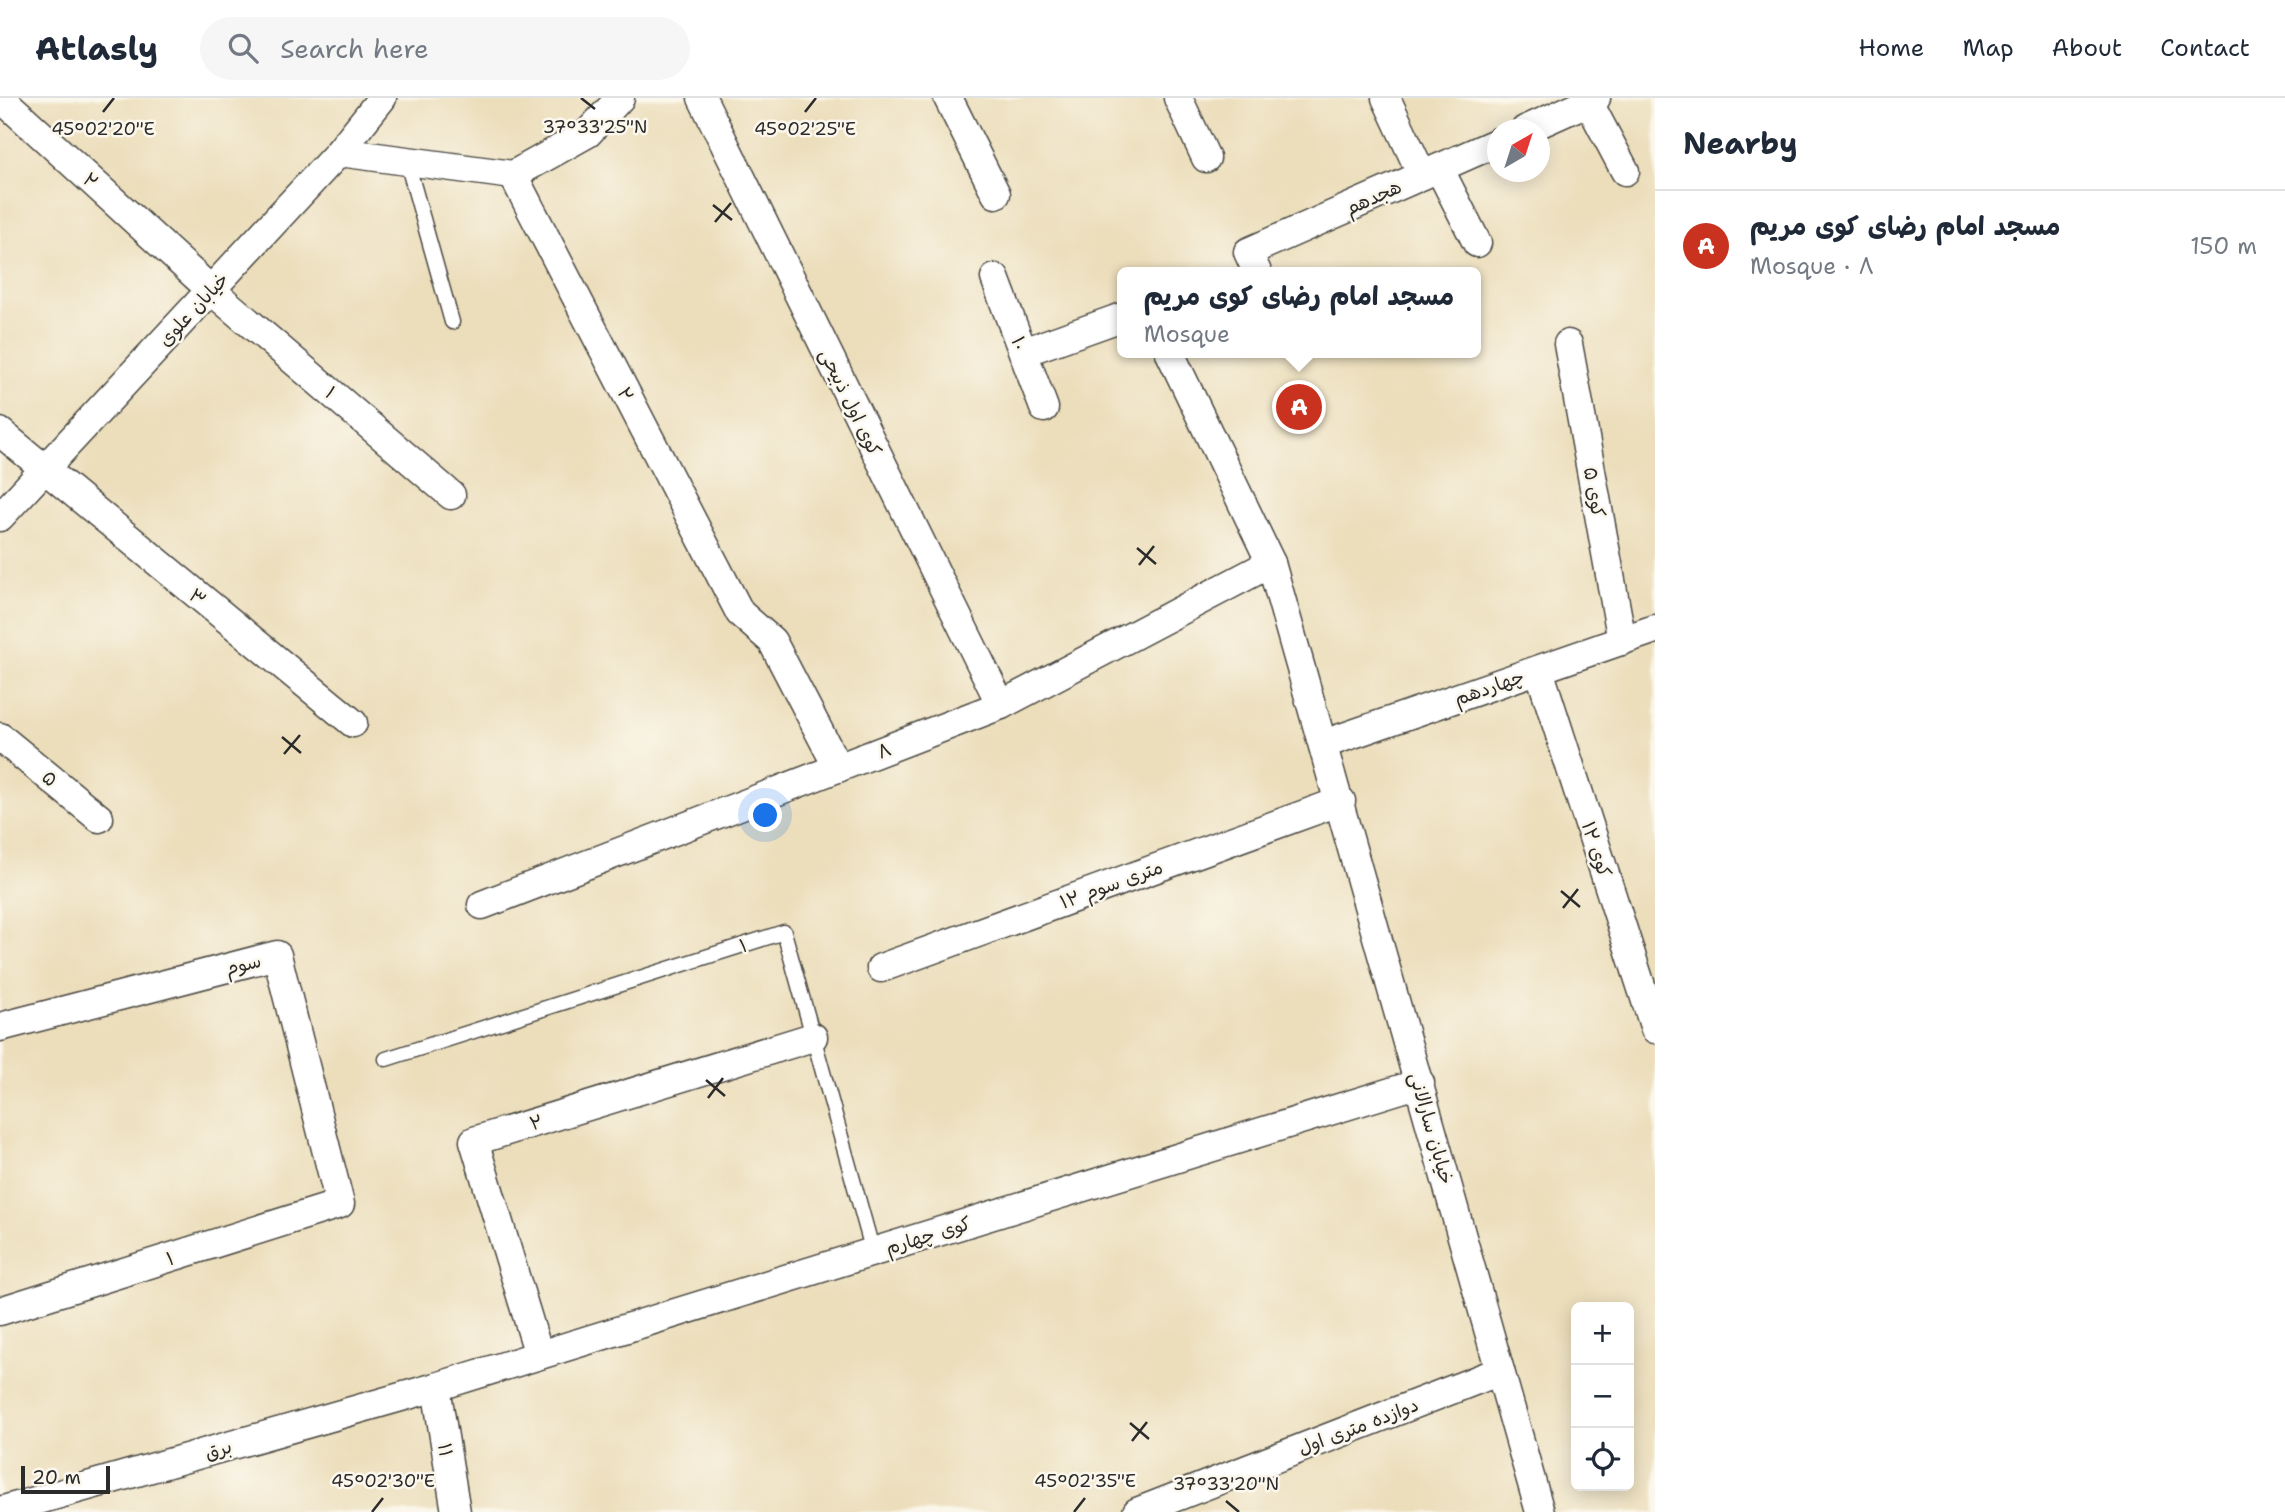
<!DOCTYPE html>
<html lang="en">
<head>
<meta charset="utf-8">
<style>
  :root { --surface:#fff; --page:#f6f6f7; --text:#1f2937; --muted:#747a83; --line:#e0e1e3; --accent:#c8321e }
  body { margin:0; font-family:"Shantell Sans","Playpen Sans Arabic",sans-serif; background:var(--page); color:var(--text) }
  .controls { position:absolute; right:21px; bottom:21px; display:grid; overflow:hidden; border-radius:10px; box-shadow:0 4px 18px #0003 }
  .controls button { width:63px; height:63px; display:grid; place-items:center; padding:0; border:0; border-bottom:2px solid var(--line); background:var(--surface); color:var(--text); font:35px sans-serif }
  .compass { position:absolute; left:1487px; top:21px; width:63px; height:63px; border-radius:50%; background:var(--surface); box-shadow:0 4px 18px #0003; rotate:39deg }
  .scale { position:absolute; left:21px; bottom:18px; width:89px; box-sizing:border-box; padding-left:7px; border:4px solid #2b2b2b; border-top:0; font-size:19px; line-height:24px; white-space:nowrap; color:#2b2b2b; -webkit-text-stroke:5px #fbf7ec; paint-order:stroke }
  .you { position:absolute; left:766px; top:718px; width:24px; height:24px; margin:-18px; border:5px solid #fff; border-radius:50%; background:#1a73e8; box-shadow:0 0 0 10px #1a73e833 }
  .badge { display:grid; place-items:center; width:46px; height:46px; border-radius:50%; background:var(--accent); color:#fff; font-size:23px; font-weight:700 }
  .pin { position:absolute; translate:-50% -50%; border:4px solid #fff; box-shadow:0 2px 7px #0006 }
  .popup { position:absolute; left:1117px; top:169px; width:364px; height:91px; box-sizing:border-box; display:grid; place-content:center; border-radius:10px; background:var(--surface); filter:drop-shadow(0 2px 5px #0005); font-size:23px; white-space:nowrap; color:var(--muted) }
  .popup b { font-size:26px; color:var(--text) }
  .popup::after { content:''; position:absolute; left:50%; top:100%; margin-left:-14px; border:14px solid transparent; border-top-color:var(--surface) }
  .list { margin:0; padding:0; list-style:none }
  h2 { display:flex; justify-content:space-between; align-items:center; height:91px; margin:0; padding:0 28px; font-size:30px }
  h2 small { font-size:23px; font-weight:400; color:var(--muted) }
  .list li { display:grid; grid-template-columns:46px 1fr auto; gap:21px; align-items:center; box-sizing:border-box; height:112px; padding:0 28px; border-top:2px solid var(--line) }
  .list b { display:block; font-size:26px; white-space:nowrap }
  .list p { margin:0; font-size:23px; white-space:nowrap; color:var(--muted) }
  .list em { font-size:23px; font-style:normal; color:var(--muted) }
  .icon { flex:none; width:38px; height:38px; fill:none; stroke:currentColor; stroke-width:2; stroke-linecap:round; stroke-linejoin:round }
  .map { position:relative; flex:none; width:1655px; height:1414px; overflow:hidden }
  header { display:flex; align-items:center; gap:42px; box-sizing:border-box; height:98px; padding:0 35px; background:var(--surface); border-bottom:2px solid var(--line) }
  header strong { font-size:33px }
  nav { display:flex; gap:38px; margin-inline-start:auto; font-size:24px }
  .search { width:490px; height:63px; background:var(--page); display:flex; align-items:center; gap:18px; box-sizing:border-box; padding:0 24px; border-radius:38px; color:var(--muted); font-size:26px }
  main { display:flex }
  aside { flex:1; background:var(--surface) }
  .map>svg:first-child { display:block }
</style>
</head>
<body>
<header>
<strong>Atlasly</strong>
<div class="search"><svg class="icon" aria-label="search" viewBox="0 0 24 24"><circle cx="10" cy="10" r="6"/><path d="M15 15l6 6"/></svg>Search here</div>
<nav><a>Home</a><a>Map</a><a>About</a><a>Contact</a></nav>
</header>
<main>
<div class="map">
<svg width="1655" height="1414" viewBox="0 0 1655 1414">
  <rect width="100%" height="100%" fill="#fbf7ec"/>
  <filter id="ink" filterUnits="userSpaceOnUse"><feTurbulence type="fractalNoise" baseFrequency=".0143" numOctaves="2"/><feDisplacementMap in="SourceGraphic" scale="14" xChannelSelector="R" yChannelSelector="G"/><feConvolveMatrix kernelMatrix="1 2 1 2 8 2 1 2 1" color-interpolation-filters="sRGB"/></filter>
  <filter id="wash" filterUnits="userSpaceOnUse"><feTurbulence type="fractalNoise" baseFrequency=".00686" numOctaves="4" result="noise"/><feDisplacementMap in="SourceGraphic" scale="28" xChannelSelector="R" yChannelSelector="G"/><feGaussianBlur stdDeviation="1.57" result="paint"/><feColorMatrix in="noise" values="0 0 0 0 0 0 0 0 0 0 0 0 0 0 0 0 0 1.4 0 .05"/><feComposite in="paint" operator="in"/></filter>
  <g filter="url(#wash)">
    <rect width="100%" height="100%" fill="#ecdebb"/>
  </g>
  <g filter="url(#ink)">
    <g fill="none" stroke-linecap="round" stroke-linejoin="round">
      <g stroke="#484641" stroke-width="17">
        <g id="service">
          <polyline points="407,64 452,224"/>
          <polyline points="386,961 784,834 873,1154"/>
        </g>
      </g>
      <g stroke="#484641" stroke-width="31">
        <g id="minor">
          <polyline points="1,0 211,192 451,397"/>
          <polyline points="702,0 1001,607"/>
          <polyline points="948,0 996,96"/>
          <polyline points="1178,0 1206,60"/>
          <polyline points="1386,0 1422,77"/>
          <polyline points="1588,3 1625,73"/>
          <polyline points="1525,32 1596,0"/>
          <polyline points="339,54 513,77 588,35 620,0"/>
          <polyline points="1439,70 1477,145"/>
          <polyline points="513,77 740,515 772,543 838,670"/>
          <polyline points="1257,174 1248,154 1498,44"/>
          <polyline points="995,180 1044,310"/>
          <polyline points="1568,246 1622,543"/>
          <polyline points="1024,254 1122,219"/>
          <polyline points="1170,255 1271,465 1540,1414"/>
          <polyline points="0,334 353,625"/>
          <polyline points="0,419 339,54 382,0"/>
          <polyline points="1539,572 1655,931"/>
          <polyline points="0,639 99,720"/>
          <polyline points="1324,646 1655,531"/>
          <polyline points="482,807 1001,607 1271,465"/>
          <polyline points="881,870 1341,703"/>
          <polyline points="0,929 277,857 340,1106 0,1213"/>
          <polyline points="539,1257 474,1043 813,939"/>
          <polyline points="436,1289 456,1414"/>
          <polyline points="0,1413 436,1289 1420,985"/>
          <polyline points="1137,1414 1500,1273"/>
        </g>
      </g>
      <use href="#service" stroke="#fff" stroke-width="14"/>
      <use href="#minor" stroke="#fff" stroke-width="28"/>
    </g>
  </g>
  <path fill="none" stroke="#2b2b2b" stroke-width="2.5" d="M581,0L595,11M103,14L114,0M805,14L816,0M713,107L732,122M715,124L731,105M1137,450L1156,466M1139,467L1154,448M282,639L301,655M284,656L300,637M1561,793L1580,809M1563,810L1578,791M706,982L725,998M708,1000L723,980M1130,1325L1149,1341M1132,1343L1147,1324M1226,1403L1239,1414M372,1414L383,1400M1074,1414L1085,1400"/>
  <g text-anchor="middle" stroke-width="5" stroke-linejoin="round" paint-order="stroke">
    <g font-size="19" fill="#2b2b2b" stroke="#fbf7ec">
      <text transform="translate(91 82) rotate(42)" y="7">۲</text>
      <text transform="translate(1373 99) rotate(-24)" y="7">هجدهم</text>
      <text transform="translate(193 211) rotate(-47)" y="7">خیابان علوی</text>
      <text transform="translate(1020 245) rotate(69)" y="7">۱۰</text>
      <text transform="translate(331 294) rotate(41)" y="7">۱</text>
      <text transform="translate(626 296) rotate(63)" y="7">۲</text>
      <text transform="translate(851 304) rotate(64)" y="7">کوی اول ذبیحی</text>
      <text transform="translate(1595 394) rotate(80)" y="7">کوی ۵</text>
      <text transform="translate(198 499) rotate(39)" y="7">۳</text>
      <text transform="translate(1489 589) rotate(-19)" y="7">چهاردهم</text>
      <text transform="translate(884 652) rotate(-21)" y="7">۸</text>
      <text transform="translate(50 680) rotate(39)" y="7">۵</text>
      <text transform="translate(1597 751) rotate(72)" y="7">کوی ۱۲</text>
      <text transform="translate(1111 786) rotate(-20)" y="7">۱۲ متری سوم</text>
      <text transform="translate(743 847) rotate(-18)" y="7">۱</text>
      <text transform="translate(243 866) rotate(-14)" y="7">سوم</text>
      <text transform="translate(536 1024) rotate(-17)" y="7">۲</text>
      <text transform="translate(1432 1030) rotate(74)" y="7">خیابان سارالانی</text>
      <text transform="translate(928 1137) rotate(-17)" y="7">کوی چهارم</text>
      <text transform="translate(170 1160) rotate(-17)" y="7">۱</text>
      <text transform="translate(1358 1328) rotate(-21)" y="7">دوازده متری اول</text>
      <text transform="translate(218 1351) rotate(-16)" y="7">برق</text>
      <text transform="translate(446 1352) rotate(81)" y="7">۱۱</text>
    </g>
  </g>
  <g font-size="18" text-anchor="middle" fill="#2b2b2b" stroke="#fbf7ec" stroke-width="5" stroke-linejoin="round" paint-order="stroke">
    <text x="595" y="35">37°33'25"N</text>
    <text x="103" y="37">45°02'20"E</text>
    <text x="805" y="37">45°02'25"E</text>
    <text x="383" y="1389">45°02'30"E</text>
    <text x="1085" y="1389">45°02'35"E</text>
    <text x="1226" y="1392">37°33'20"N</text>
  </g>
</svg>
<div class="controls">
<button>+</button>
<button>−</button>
<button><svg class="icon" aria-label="locate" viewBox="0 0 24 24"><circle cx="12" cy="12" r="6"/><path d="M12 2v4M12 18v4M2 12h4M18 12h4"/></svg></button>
</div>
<svg class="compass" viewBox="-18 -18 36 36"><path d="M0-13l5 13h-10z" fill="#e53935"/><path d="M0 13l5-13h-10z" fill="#747a83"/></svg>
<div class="scale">20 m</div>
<div class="you"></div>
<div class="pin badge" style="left:1299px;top:309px">A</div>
<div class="popup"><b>مسجد امام رضای کوی مریم</b>Mosque</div>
</div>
<aside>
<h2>Nearby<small></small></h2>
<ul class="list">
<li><span class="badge">A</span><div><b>مسجد امام رضای کوی مریم</b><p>Mosque · ۸</p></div><em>150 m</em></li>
</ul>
</aside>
</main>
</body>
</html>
